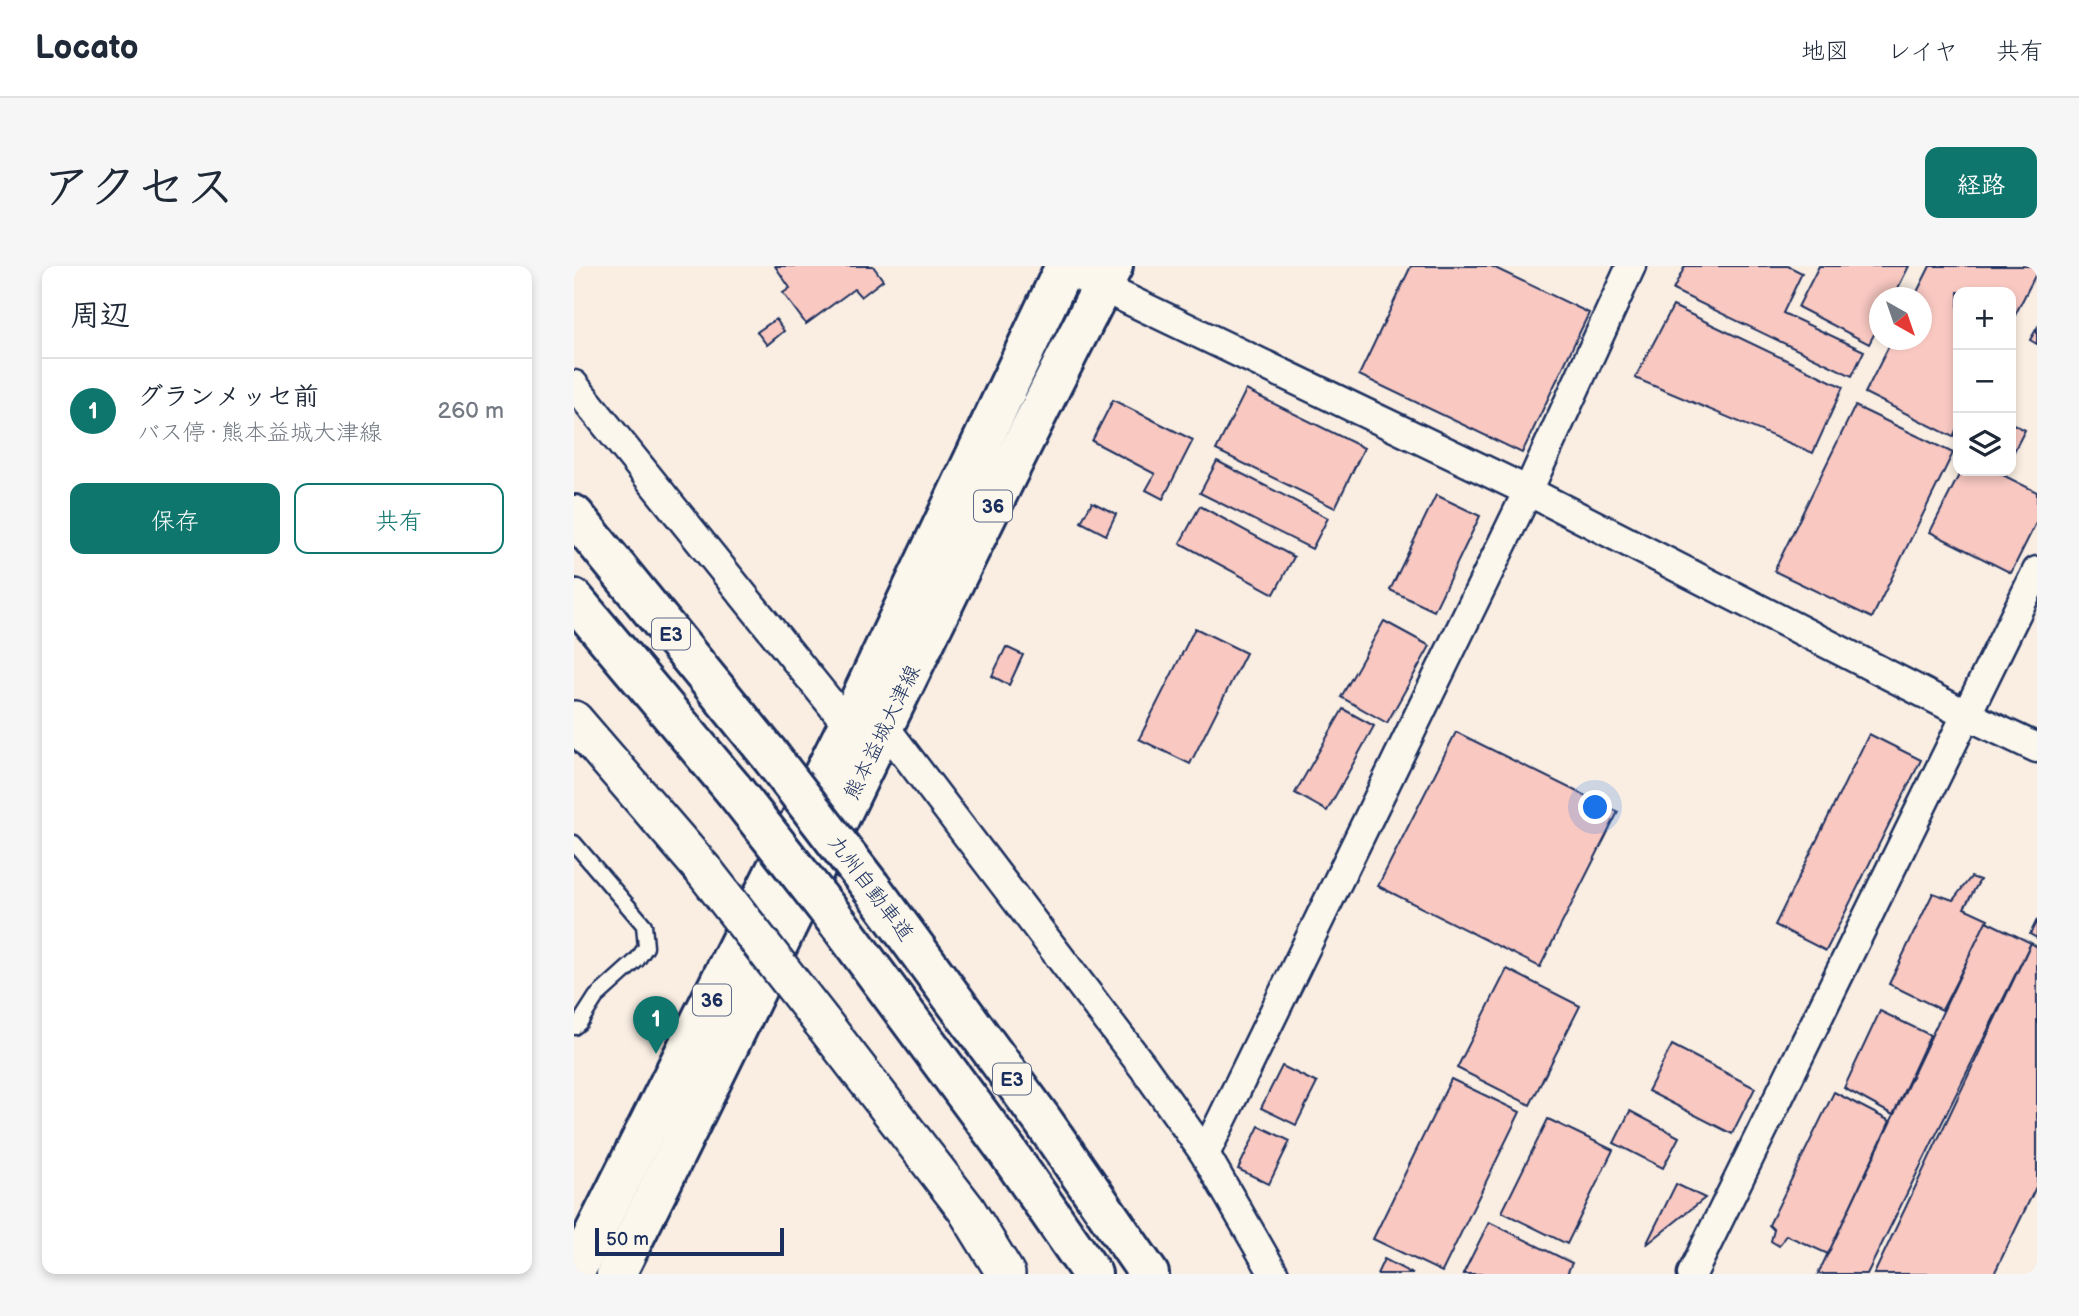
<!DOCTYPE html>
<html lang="ja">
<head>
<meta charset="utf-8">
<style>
  :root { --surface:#fff; --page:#f6f6f7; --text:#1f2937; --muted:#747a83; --line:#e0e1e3; --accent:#0f766e }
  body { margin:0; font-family:"Balsamiq Sans","Klee One",sans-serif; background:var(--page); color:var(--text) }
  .controls { position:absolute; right:21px; top:21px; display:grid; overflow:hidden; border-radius:14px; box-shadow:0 4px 10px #0003 }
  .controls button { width:63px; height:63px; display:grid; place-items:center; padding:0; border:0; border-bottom:2px solid var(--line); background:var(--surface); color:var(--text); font:35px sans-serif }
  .compass { position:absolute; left:1295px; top:21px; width:63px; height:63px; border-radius:50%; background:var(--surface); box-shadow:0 4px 10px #0003; rotate:140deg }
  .scale { position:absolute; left:21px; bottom:18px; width:189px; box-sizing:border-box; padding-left:7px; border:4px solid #1b2f5e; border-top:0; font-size:19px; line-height:24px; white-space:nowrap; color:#1b2f5e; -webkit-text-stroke:5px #fbf7ec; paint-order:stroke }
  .you { position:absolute; left:1022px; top:542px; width:24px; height:24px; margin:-18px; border:5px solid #fff; border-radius:50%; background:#1a73e8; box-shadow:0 0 0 10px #1a73e833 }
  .badge { display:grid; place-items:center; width:46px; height:46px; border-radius:50%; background:var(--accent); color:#fff; font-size:23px; font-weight:700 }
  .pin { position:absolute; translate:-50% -58px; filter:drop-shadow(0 2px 4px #0008) }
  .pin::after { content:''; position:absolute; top:37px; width:24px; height:21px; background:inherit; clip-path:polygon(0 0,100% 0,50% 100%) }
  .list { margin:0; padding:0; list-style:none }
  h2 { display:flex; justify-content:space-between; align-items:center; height:91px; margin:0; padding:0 28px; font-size:30px }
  h2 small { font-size:23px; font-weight:400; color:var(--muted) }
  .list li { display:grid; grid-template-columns:46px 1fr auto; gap:21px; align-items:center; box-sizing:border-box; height:105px; padding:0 28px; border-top:2px solid var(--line) }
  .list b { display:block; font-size:26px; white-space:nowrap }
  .list p { margin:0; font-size:23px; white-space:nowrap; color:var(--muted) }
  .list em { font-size:23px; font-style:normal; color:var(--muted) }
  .actions { display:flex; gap:14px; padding:21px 28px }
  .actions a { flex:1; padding:16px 0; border:2px solid var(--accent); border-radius:14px; text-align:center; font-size:24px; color:var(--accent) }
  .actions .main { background:var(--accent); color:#fff }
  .icon { flex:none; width:38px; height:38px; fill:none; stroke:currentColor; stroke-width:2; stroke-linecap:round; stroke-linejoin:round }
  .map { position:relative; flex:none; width:1463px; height:1008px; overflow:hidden; border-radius:14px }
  header { display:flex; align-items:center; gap:42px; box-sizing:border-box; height:98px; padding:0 35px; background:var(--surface); border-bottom:2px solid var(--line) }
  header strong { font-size:33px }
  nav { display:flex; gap:38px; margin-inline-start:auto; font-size:24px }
  .intro { display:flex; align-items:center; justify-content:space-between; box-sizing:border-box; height:168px; padding:0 42px }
  h1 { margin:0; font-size:49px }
  .button { padding:18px 32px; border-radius:14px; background:var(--accent); color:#fff; font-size:24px; font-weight:700 }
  main { display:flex; gap:42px; padding:0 42px }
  aside { flex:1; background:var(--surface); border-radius:14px; box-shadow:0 4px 10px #0003 }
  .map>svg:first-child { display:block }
</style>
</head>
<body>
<header>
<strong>Locato</strong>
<nav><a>地図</a><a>レイヤ</a><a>共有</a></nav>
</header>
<div class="intro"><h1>アクセス</h1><a class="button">経路</a></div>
<main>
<aside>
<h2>周辺<small></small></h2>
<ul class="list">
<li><span class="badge">1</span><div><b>グランメッセ前</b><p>バス停 · 熊本益城大津線</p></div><em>260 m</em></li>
</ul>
<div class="actions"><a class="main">保存</a><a>共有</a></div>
</aside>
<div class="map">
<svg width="1463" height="1008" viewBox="0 0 1463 1008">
  <rect width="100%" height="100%" fill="#faeee3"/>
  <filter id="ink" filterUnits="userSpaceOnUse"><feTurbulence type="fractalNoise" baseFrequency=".0143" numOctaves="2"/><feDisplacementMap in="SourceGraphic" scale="14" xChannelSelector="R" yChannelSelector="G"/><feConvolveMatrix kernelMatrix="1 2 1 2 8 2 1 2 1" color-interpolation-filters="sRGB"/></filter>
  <g filter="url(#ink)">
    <g fill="#f8c8c1" stroke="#1b2f5e" stroke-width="2">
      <polygon points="201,0 299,0 309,14 287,31 280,23 232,58 209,27 216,22"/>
      <polygon points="837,0 917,0 1015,47 948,187 785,109"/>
      <polygon points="1111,0 1214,0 1228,7 1209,47 1290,85 1278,110 1099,24"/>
      <polygon points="1245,0 1335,0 1319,32 1306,32 1306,57 1295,78 1224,41"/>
      <polygon points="1356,0 1463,0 1463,6 1437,57 1437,26 1384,26 1384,160 1379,171 1291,127 1318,74 1348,74 1348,32 1340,32"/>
      <polygon points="1099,40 1269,121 1239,187 1061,112"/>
      <polygon points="202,53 210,65 193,79 183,66"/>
      <polygon points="1463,62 1463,78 1456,74"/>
      <polygon points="672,124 790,182 761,242 642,184"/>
      <polygon points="539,134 619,174 589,233 572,224 581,208 518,175"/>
      <polygon points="1281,140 1379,187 1298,352 1200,305"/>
      <polygon points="1437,157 1451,164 1437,191"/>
      <polygon points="643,195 754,252 738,283 626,227"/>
      <polygon points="1387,205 1421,205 1463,226 1463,255 1437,307 1356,266"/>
      <polygon points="862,229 906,250 860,345 816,324"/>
      <polygon points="518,236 542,248 532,269 507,256"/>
      <polygon points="626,240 720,291 700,328 606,277"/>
      <polygon points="810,355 856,380 813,457 767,431"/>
      <polygon points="621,362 672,387 616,498 565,473"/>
      <polygon points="432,381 449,389 435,419 418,410"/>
      <polygon points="769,443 800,460 753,545 721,527"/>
      <polygon points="882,466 1044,546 966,701 804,620"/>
      <polygon points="1295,468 1347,494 1252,685 1201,659"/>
      <polygon points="1397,611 1406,614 1390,642 1414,653 1368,744 1315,718 1359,627 1379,634"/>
      <polygon points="1463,654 1463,672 1456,668"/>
      <polygon points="1412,655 1457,677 1293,1008 1244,1008"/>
      <polygon points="1457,677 1463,681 1463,919 1420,1008 1300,1008"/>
      <polygon points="933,703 1006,740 956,839 883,802"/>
      <polygon points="1306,745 1356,769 1319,849 1270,822"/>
      <polygon points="1098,779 1181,822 1158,868 1074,825"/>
      <polygon points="708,800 743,817 722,859 687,842"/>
      <polygon points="877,813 946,846 868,1006 799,973"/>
      <polygon points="1260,826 1316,855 1254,988 1212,969 1205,980 1197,975 1200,964 1195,959"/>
      <polygon points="1056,845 1105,871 1089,902 1040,877"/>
      <polygon points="974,853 1039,884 993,978 928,946"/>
      <polygon points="685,860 716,875 695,918 664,903"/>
      <polygon points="1102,918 1131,932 1072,979"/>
      <polygon points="915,956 998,997 993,1008 889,1008"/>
      <polygon points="810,993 839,1008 803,1008"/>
    </g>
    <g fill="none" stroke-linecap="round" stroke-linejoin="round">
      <g stroke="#1b2f5e" stroke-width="19">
        <polyline id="service" points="0,577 70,659 72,681 63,694 22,731 6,756 0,761"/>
      </g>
      <g stroke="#1b2f5e" stroke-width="33">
        <g id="minor">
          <polyline points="484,0 954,225 1391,448 1463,482"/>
          <polyline points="0,119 274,459"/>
          <polyline points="310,460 570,802 631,888 700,1008"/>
          <polyline points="631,888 954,225 1057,0"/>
          <polyline points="1118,1008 1463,305"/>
        </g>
      </g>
      <g stroke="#1b2f5e" stroke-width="42">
        <g id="tertiary">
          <polyline points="0,454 131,606"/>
          <polyline points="248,756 392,943 432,1008"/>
        </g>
      </g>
      <g stroke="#1b2f5e" stroke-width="44">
        <g id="primary">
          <polyline points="0,1008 274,459 491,0"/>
          <path d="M42,1008C211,673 367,332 539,0"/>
        </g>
      </g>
      <g stroke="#1b2f5e" stroke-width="44">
        <g id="motorway">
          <polyline points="0,249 194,487"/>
          <polyline points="0,333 160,524"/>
          <polyline points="297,621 469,855 575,1008"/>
          <polyline points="265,658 433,885 518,1008"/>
        </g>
      </g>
      <use href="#service" stroke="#fbf7ec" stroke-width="14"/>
      <use href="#minor" stroke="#fbf7ec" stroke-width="28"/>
      <use href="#tertiary" stroke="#fbf7ec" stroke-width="37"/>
      <use href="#primary" stroke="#fbf7ec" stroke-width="38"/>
      <use href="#motorway" stroke="#fbf7ec" stroke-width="38"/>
      <g stroke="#1b2f5e" stroke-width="42" stroke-linecap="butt">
        <polyline id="tertiary-bridge" points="131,606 248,756"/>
      </g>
      <g stroke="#1b2f5e" stroke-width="44" stroke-linecap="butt">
        <g id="motorway-bridge">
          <polyline points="194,487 297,621"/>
          <polyline points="160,524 265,658"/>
        </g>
      </g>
      <use href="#tertiary-bridge" stroke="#fbf7ec" stroke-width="37"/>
      <use href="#motorway-bridge" stroke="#fbf7ec" stroke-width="38"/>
    </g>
  </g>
  <g text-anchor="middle" stroke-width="6" stroke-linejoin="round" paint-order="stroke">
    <g fill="#fbf7ec" stroke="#5e6b89" stroke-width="2">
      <rect x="400" y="224.5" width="38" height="31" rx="5"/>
      <rect x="78" y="352.5" width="38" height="31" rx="5"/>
      <rect x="119" y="718.5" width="38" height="31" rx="5"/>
      <rect x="419" y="797.5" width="38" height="31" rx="5"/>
    </g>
    <g font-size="19" font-weight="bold" fill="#1b2f5e">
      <text x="419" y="247">36</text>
      <text x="97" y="375">E3</text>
      <text x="138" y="741">36</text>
      <text x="438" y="820">E3</text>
    </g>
    <g font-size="21" fill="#1b2f5e" stroke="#fbf7ec">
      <text transform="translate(308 466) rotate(-64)" y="7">熊本益城大津線</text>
      <text transform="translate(297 622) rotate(53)" y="7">九州自動車道</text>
    </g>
  </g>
</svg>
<div class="controls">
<button>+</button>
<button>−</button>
<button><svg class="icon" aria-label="layers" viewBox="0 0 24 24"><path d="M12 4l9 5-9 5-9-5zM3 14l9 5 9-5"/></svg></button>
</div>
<svg class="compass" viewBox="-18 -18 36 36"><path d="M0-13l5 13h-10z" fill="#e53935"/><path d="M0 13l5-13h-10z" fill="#747a83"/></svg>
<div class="scale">50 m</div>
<div class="you"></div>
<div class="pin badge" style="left:82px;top:788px">1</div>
</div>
</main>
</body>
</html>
